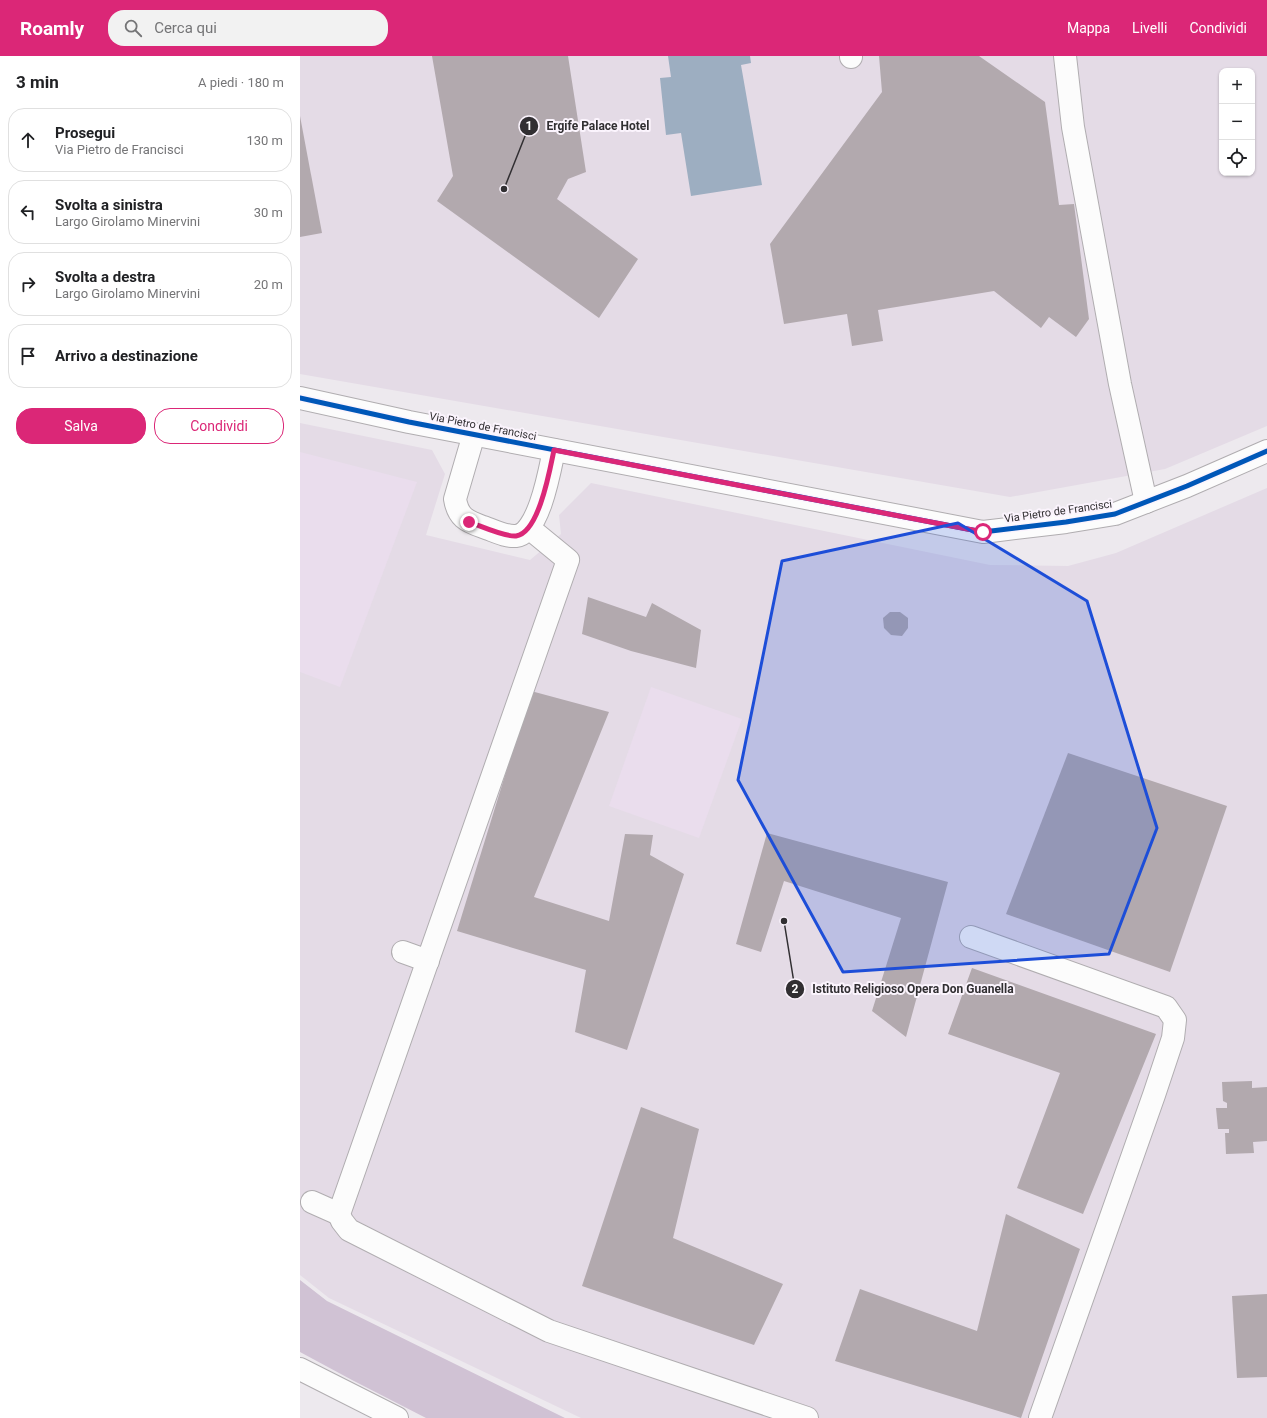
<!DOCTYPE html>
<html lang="it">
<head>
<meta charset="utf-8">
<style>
  :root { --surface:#fff; --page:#f2f2f2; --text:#202124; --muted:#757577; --line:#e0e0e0; --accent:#db2777 }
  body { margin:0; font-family:Roboto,sans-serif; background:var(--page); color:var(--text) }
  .controls { position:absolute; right:12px; top:12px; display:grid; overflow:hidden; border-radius:8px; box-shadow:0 1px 3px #0004 }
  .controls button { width:36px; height:36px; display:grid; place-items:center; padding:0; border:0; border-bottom:1px solid var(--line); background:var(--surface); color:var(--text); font:20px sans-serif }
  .stop { position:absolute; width:12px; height:12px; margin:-9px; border:3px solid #db2777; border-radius:50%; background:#fff }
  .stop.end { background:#db2777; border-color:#fff; box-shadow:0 1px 4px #0008 }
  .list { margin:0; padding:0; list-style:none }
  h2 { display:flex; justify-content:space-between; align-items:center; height:52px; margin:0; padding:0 16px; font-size:17px }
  h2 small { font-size:13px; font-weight:400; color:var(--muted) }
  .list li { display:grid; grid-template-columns:26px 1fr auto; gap:12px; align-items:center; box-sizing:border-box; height:64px; margin:0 8px 8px; padding:0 8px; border:1px solid var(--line); border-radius:16px }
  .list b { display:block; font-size:15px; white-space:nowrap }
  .list p { margin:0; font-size:13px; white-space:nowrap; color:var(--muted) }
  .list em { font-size:13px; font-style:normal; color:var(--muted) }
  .actions { display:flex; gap:8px; padding:12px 16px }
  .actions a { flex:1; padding:9px 0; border:1px solid var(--accent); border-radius:16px; text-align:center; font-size:14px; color:var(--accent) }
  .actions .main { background:var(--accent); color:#fff }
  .icon { flex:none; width:22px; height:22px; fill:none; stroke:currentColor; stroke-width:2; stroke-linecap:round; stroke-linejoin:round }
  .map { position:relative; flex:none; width:967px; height:1362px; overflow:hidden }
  header { display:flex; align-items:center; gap:24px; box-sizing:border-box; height:56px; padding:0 20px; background:var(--accent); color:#fff }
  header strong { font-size:19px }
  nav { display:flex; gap:22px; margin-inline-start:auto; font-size:14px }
  .search { width:280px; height:36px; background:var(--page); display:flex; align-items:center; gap:10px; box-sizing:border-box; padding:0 14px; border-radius:16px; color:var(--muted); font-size:15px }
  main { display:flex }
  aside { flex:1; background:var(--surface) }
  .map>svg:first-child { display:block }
</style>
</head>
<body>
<header>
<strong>Roamly</strong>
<div class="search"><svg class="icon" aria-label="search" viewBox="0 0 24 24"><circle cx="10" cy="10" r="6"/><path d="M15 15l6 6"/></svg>Cerca qui</div>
<nav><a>Mappa</a><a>Livelli</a><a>Condividi</a></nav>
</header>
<main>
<aside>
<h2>3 min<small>A piedi · 180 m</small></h2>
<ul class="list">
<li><svg class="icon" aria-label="ahead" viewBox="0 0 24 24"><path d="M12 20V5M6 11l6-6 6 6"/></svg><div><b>Prosegui</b><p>Via Pietro de Francisci</p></div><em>130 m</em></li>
<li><svg class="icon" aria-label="left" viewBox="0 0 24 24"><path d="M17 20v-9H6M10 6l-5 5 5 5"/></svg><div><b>Svolta a sinistra</b><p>Largo Girolamo Minervini</p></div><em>30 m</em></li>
<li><svg class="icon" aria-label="right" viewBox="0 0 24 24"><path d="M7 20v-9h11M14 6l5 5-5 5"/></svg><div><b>Svolta a destra</b><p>Largo Girolamo Minervini</p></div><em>20 m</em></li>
<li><svg class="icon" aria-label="arrive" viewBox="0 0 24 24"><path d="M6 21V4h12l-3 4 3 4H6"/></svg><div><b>Arrivo a destinazione</b></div></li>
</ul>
<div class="actions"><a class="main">Salva</a><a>Condividi</a></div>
</aside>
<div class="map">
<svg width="967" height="1362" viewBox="0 0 967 1362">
  <rect width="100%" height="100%" fill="#ede9ee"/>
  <g fill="#e4dbe6" fill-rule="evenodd">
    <path d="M0,0H967V370L865,413L710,441L0,318ZM922,15H952V117H922Z"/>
    <polygon points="0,367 132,394 145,418 126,479 230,504 261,478 259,459 291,427 690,509 768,510 816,497 967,432 967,1362 281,1362 29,1242 0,1219"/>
  </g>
  <g fill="#eadded">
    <polygon points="0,396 117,426 40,631 0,616"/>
    <polygon points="351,631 442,663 399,782 309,750"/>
  </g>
  <polygon fill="#d0c2d4" points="0,1224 27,1245 265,1362 126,1362 52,1324 0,1296"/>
  <polygon fill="#9daec1" points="368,0 450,0 451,7 441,9 462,129 391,140 381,77 366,79 360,22 371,21"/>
  <g fill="#b2a9ae">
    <polygon points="132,0 268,0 286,116 268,123 257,143 338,203 299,262 137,145 153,120"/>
    <polygon points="579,0 679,0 745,46 759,149 774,148 789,263 776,281 749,261 741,272 694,235 578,254 583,285 552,290 547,258 484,268 470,188 582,36"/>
    <polygon points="0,60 22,177 0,181"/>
    <polygon points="288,541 346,561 352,547 401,574 396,612 331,595 282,578"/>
    <polygon points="590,556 600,556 608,562 608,572 602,580 591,579 584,572 583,562"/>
    <polygon points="231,635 309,656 234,841 309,865 325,778 353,779 350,799 384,818 327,994 275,976 286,914 157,875"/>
    <polygon points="768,697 927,750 870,916 706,858"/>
    <polygon points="467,777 648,826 606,981 572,955 601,862 484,825 461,896 436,888"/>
    <polygon points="672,912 856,978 783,1158 717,1132 760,1017 648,978"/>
    <polygon points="952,1025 952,1032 967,1031 967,1085 953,1086 954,1097 926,1098 925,1077 929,1077 929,1073 918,1073 916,1052 927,1052 927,1047 923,1045 922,1026"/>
    <polygon points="341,1051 399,1073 373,1182 483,1228 454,1289 282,1230"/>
    <polygon points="706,1158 780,1193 721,1362 535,1305 560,1233 677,1275"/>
    <polygon points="967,1238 967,1321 937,1322 932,1240"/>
  </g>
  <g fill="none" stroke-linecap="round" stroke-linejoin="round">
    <g stroke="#b0adb0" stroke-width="24">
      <g id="minor">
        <polyline points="551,0 551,1"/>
        <polyline points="765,0 773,71 820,328 846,446"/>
        <polyline points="0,342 109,366 683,476 766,466 815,458 887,430 967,395"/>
        <path d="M174,378L155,443C158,461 166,465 183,471C193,474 205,481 216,480C239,478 250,413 254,394"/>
        <polyline points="229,472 268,504 39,1158 42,1165 49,1174 249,1275 507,1362"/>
        <polyline points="671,881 866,951 875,964 873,982 854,1039 740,1362"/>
        <polyline points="103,896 128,905"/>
        <polyline points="12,1146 39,1158"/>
      </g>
    </g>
    <g stroke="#b0adb0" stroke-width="24">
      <polyline id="major" points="0,1313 97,1362"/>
    </g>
    <use href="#minor" stroke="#fcfcfc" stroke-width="22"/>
    <use href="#major" stroke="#fcfcfc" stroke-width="22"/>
    <g stroke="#fbf4fd" stroke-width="8">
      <polyline id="cycleway" points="0,342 109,366 683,476 766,466 815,458 887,430 967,395"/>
    </g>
    <use href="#cycleway" stroke="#0057b8" stroke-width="5"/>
  </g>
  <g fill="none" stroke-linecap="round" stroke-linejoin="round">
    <path stroke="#db2777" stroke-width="5" d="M169,466C181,470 204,481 216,480C239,477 250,413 254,394L683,476"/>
  </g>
  <path fill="#1d4ed8" fill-opacity="0.2" stroke="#1d4ed8" stroke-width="3" stroke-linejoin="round" d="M658,467L787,545L857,772L809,898L543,916L438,724L482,505Z"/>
  <g text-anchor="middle" stroke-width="4" stroke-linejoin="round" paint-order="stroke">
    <g font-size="11" fill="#312f32" stroke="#fbf4fd">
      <text transform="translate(183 370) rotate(11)" y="4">Via Pietro de Francisci</text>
      <text transform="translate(758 455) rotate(-8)" y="4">Via Pietro de Francisci</text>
    </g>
  </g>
  <path fill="none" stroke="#312f32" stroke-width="1.5" d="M204 133L229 70M484 865L495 933"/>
  <g fill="#312f32" stroke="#fbf4fd" stroke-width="1.5">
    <circle cx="204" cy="133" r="4"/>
    <circle cx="484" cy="865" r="4"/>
    <circle cx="229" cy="70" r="10"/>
    <circle cx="495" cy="933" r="10"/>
  </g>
  <g font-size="12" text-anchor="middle" font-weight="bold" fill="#fff">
    <text x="229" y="74">1</text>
    <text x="495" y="937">2</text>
  </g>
  <g font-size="12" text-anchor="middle" font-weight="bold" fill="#312f32" stroke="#fbf4fd" stroke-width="4" stroke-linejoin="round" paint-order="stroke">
    <text x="298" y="74">Ergife Palace Hotel</text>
    <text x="613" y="937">Istituto Religioso Opera Don Guanella</text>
  </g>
</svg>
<div class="controls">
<button>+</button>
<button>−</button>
<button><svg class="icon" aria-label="locate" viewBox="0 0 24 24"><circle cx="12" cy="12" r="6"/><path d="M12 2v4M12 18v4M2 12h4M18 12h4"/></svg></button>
</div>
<div class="stop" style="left:683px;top:476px"></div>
<div class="stop end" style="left:169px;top:466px"></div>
</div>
</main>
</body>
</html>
